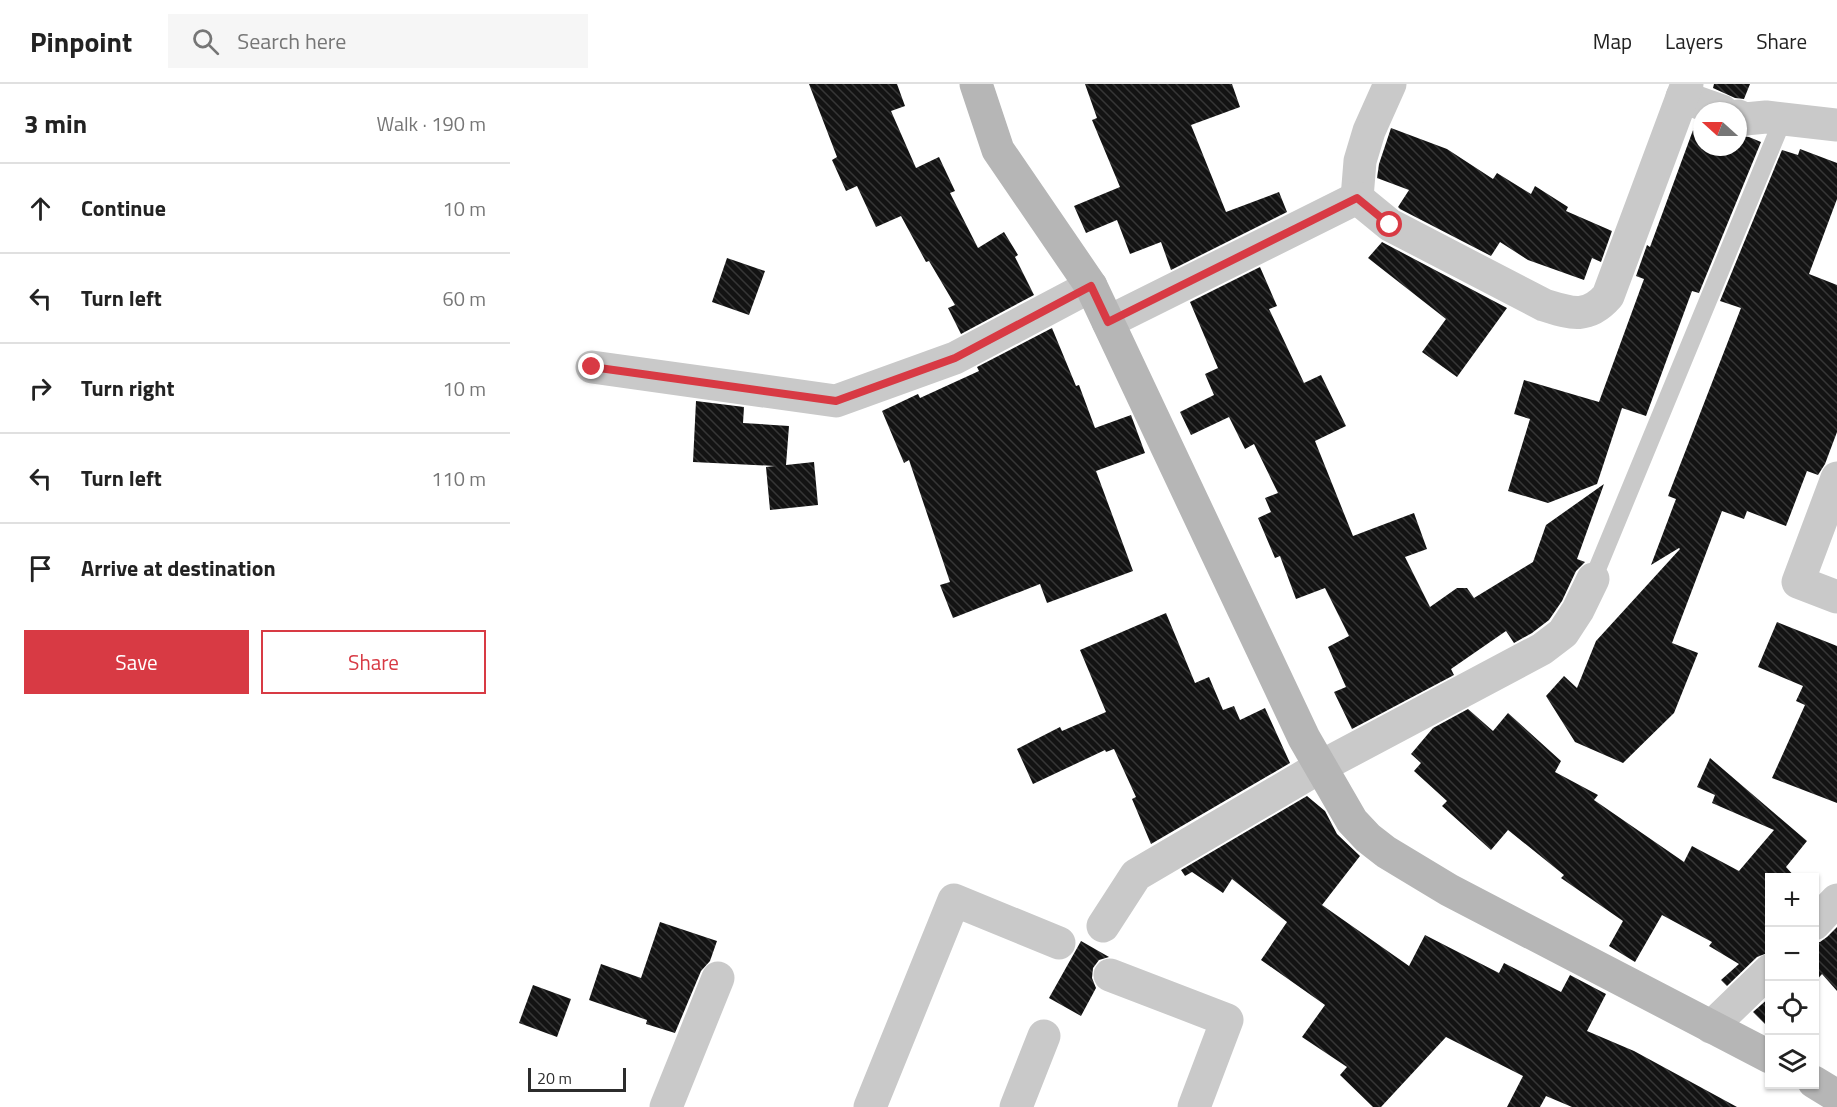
<!DOCTYPE html>
<html lang="en">
<head>
<meta charset="utf-8">
<style>
  :root { --surface:#fff; --page:#f6f6f6; --text:#222; --muted:#767676; --line:#e0e0e0; --accent:#d83a44 }
  body { margin:0; font-family:"Titillium Web",sans-serif; background:var(--page); color:var(--text) }
  .controls { position:absolute; right:18px; bottom:18px; display:grid; overflow:hidden; border-radius:0px; box-shadow:0 2px 4px #0004 }
  .controls button { width:54px; height:54px; display:grid; place-items:center; padding:0; border:0; border-bottom:2px solid var(--line); background:var(--surface); color:var(--text); font:30px sans-serif }
  .compass { position:absolute; left:1183px; top:18px; width:54px; height:54px; border-radius:50%; background:var(--surface); box-shadow:0 2px 4px #0004; rotate:291deg }
  .scale { position:absolute; left:18px; bottom:15px; width:98px; box-sizing:border-box; padding-left:6px; border:3px solid #2c2c2c; border-top:0; font-size:16px; line-height:21px; white-space:nowrap; color:#2c2c2c; -webkit-text-stroke:4px #fff; paint-order:stroke }
  .stop { position:absolute; width:18px; height:18px; margin:-14px; border:4px solid #d83a44; border-radius:50%; background:#fff }
  .stop.end { background:#d83a44; border-color:#fff; box-shadow:0 2px 6px #0008 }
  .list { margin:0; padding:0; list-style:none }
  h2 { display:flex; justify-content:space-between; align-items:center; height:78px; margin:0; padding:0 24px; font-size:26px }
  h2 small { font-size:20px; font-weight:400; color:var(--muted) }
  .list li { display:grid; grid-template-columns:39px 1fr auto; gap:18px; align-items:center; box-sizing:border-box; height:90px; padding:0 24px; border-top:2px solid var(--line) }
  .list b { display:block; font-size:22px; white-space:nowrap }
  .list em { font-size:20px; font-style:normal; color:var(--muted) }
  .actions { display:flex; gap:12px; padding:18px 24px }
  .actions a { flex:1; padding:14px 0; border:2px solid var(--accent); border-radius:0px; text-align:center; font-size:21px; color:var(--accent) }
  .actions .main { background:var(--accent); color:#fff }
  .icon { flex:none; width:33px; height:33px; fill:none; stroke:currentColor; stroke-width:2; stroke-linecap:round; stroke-linejoin:round }
  .map { position:relative; flex:none; width:1327px; height:1023px; overflow:hidden }
  header { display:flex; align-items:center; gap:36px; box-sizing:border-box; height:84px; padding:0 30px; background:var(--surface); border-bottom:2px solid var(--line) }
  header strong { font-size:28px }
  nav { display:flex; gap:33px; margin-inline-start:auto; font-size:21px }
  .search { width:420px; height:54px; background:var(--page); display:flex; align-items:center; gap:15px; box-sizing:border-box; padding:0 21px; border-radius:0px; color:var(--muted); font-size:22px }
  main { display:flex }
  aside { flex:1; background:var(--surface) }
  .map>svg:first-child { display:block }
</style>
</head>
<body>
<header>
<strong>Pinpoint</strong>
<div class="search"><svg class="icon" aria-label="search" viewBox="0 0 24 24"><circle cx="10" cy="10" r="6"/><path d="M15 15l6 6"/></svg>Search here</div>
<nav><a>Map</a><a>Layers</a><a>Share</a></nav>
</header>
<main>
<aside>
<h2>3 min<small>Walk · 190 m</small></h2>
<ul class="list">
<li><svg class="icon" aria-label="ahead" viewBox="0 0 24 24"><path d="M12 20V5M6 11l6-6 6 6"/></svg><div><b>Continue</b></div><em>10 m</em></li>
<li><svg class="icon" aria-label="left" viewBox="0 0 24 24"><path d="M17 20v-9H6M10 6l-5 5 5 5"/></svg><div><b>Turn left</b></div><em>60 m</em></li>
<li><svg class="icon" aria-label="right" viewBox="0 0 24 24"><path d="M7 20v-9h11M14 6l5 5-5 5"/></svg><div><b>Turn right</b></div><em>10 m</em></li>
<li><svg class="icon" aria-label="left" viewBox="0 0 24 24"><path d="M17 20v-9H6M10 6l-5 5 5 5"/></svg><div><b>Turn left</b></div><em>110 m</em></li>
<li><svg class="icon" aria-label="arrive" viewBox="0 0 24 24"><path d="M6 21V4h12l-3 4 3 4H6"/></svg><div><b>Arrive at destination</b></div></li>
</ul>
<div class="actions"><a class="main">Save</a><a>Share</a></div>
</aside>
<div class="map">
<svg width="1327" height="1023" viewBox="0 0 1327 1023">
  <defs>
    <pattern id="building-back-hatch" width="6" height="6" patternUnits="userSpaceOnUse" patternTransform="scale(1.5)"><rect width="6" height="6" fill="#131313"/><path d="M-1 5l2 2M0 0l6 6M5-1l2 2" fill="none" stroke="#363636"/></pattern>
  </defs>
  <rect width="100%" height="100%" fill="#fff"/>
  <g fill="url(#building-back-hatch)">
    <polygon points="299,0 387,0 395,22 381,27 406,84 429,73 445,107 440,109 468,164 494,148 508,171 505,173 524,211 451,250 438,224 445,221 419,177 416,178 391,132 366,143 347,102 336,107 322,76 327,73"/>
    <polygon points="575,0 722,0 730,23 681,41 716,128 769,108 777,128 661,186 651,158 620,170 607,136 576,149 564,122 610,103 582,36 587,34"/>
    <polygon points="1204,0 1240,0 1234,15 1225,14 1203,4"/>
    <polygon points="1186,38 1192,40 1192,63 1228,63 1228,52 1239,53 1251,58 1189,209 1182,207 1136,332 1112,324 1087,400 1038,419 998,407 1020,335 1004,330 1014,296 1089,318 1134,195 1126,192 1137,161 1140,163"/>
    <polygon points="881,44 937,65 983,95 987,89 1021,110 1025,102 1058,123 1056,127 1102,147 1091,178 1082,174 1074,196 1018,176 990,158 981,172 890,125 888,123 899,106 867,94 869,80"/>
    <polygon points="1290,65 1327,79 1327,115 1299,190 1327,201 1327,348 1315,380 1308,391 1297,387 1276,442 1237,427 1234,435 1212,427 1162,559 1188,569 1164,629 1113,679 1065,658 1036,612 1054,592 1067,604 1086,557 1170,465 1169,464 1141,481 1166,415 1158,412 1231,224 1210,217 1272,66 1288,71"/>
    <polygon points="872,158 997,224 947,293 912,268 936,235 858,174"/>
    <polygon points="217,174 255,187 239,231 202,218"/>
    <polygon points="750,183 767,222 759,225 794,299 811,291 836,342 805,357 843,452 904,429 917,465 895,473 920,523 947,504 957,504 964,514 1023,478 1036,441 1094,400 1067,475 1075,478 1066,487 1052,517 1039,536 1022,549 1004,559 996,547 941,585 944,591 842,645 824,608 836,603 818,563 839,552 815,504 786,515 770,472 765,474 748,434 761,428 755,414 768,409 744,360 735,365 719,333 681,351 670,328 704,311 695,290 708,284 680,218"/>
    <polygon points="542,244 566,302 569,301 585,344 621,331 635,369 586,387 623,487 537,519 530,500 443,534 430,501 440,498 399,376 394,379 372,327 408,310 410,314 469,287 467,283"/>
    <polygon points="186,317 234,323 233,339 279,342 276,381 304,378 308,421 260,426 256,383 265,382 183,378"/>
    <polygon points="656,529 685,599 699,593 713,626 724,622 730,636 755,624 780,679 641,760 622,715 626,713 604,665 596,668 595,666 523,700 507,665 550,643 552,647 596,628 570,566"/>
    <polygon points="1267,538 1327,562 1327,719 1262,694 1295,621 1286,617 1293,602 1248,583"/>
    <polygon points="958,625 983,647 998,629 1051,677 1045,688 1088,711 1084,716 1174,778 1182,762 1229,787 1264,746 1202,719 1205,711 1187,703 1200,674 1297,757 1276,783 1286,794 1260,794 1260,868 1247,873 1217,902 1211,896 1229,880 1199,862 1202,858 1152,831 1125,878 1099,862 1113,837 1051,794 1054,791 998,746 981,766 932,722 937,717 904,687 911,679 901,670 923,644"/>
    <polygon points="797,712 815,727 827,750 850,772 812,821 899,882 915,851 989,889 994,879 1051,908 1060,891 1096,910 1077,947 1124,967 1227,1023 1062,1023 1036,1012 1030,1023 997,1023 1013,992 936,953 871,1023 863,1023 830,991 837,983 792,953 815,921 751,876 777,838 722,795 713,809 682,788 675,792 671,786"/>
    <polygon points="150,838 207,857 200,877 191,887 165,949 136,940 137,936 79,916 91,880 131,894"/>
    <polygon points="1327,843 1327,907 1312,890 1305,898 1305,858 1310,858 1317,853"/>
    <polygon points="571,857 599,873 589,876 583,884 582,894 586,904 571,932 539,914"/>
    <polygon points="23,901 61,915 47,953 9,939"/>
    <polygon points="1260,913 1260,944 1259,944 1243,928"/>
  </g>
  <g fill="none" stroke-linecap="round" stroke-linejoin="round">
    <polyline stroke="#c9c9c9" stroke-width="18" points="1083,495 1268,47"/>
    <g stroke="#c9c9c9" stroke-width="33">
      <polyline points="1172,13 1212,27"/>
      <polyline points="1228,32 1235,35 1256,33 1327,41"/>
      <path d="M847,114L880,141L1034,221C1060,229 1077,236 1098,212L1177,0"/>
      <polyline points="847,114 850,77 859,47 880,0"/>
      <polyline points="598,238 847,114"/>
      <polyline points="82,283 326,317 445,274 581,202"/>
      <polyline points="1327,394 1288,498 1327,513"/>
      <polyline points="1304,840 1327,816"/>
      <polyline points="593,842 626,791 810,683 1032,565 1053,549 1068,526 1083,495"/>
      <polyline points="600,891 717,936 684,1023"/>
      <polyline points="1201,943 1260,886"/>
      <polyline points="156,1023 208,894"/>
      <polyline points="360,1023 444,816 549,859"/>
      <polyline points="506,1023 534,952"/>
    </g>
    <g stroke="#b6b6b6" stroke-width="33">
      <polyline points="466,0 488,66 581,202 794,654 842,737 858,754 876,768 939,806 1260,973"/>
      <polyline points="1304,998 1327,1012"/>
    </g>
  </g>
  <g fill="none" stroke-linecap="round" stroke-linejoin="round">
    <polyline stroke="#d83a44" stroke-width="8" points="82,283 326,317 445,274 581,202 598,238 847,114 880,141"/>
  </g>
</svg>
<div class="controls">
<button>+</button>
<button>−</button>
<button><svg class="icon" aria-label="locate" viewBox="0 0 24 24"><circle cx="12" cy="12" r="6"/><path d="M12 2v4M12 18v4M2 12h4M18 12h4"/></svg></button>
<button><svg class="icon" aria-label="layers" viewBox="0 0 24 24"><path d="M12 4l9 5-9 5-9-5zM3 14l9 5 9-5"/></svg></button>
</div>
<svg class="compass" viewBox="-18 -18 36 36"><path d="M0-13l5 13h-10z" fill="#e53935"/><path d="M0 13l5-13h-10z" fill="#767676"/></svg>
<div class="scale">20 m</div>
<div class="stop" style="left:880px;top:141px"></div>
<div class="stop end" style="left:82px;top:283px"></div>
</div>
</main>
</body>
</html>
